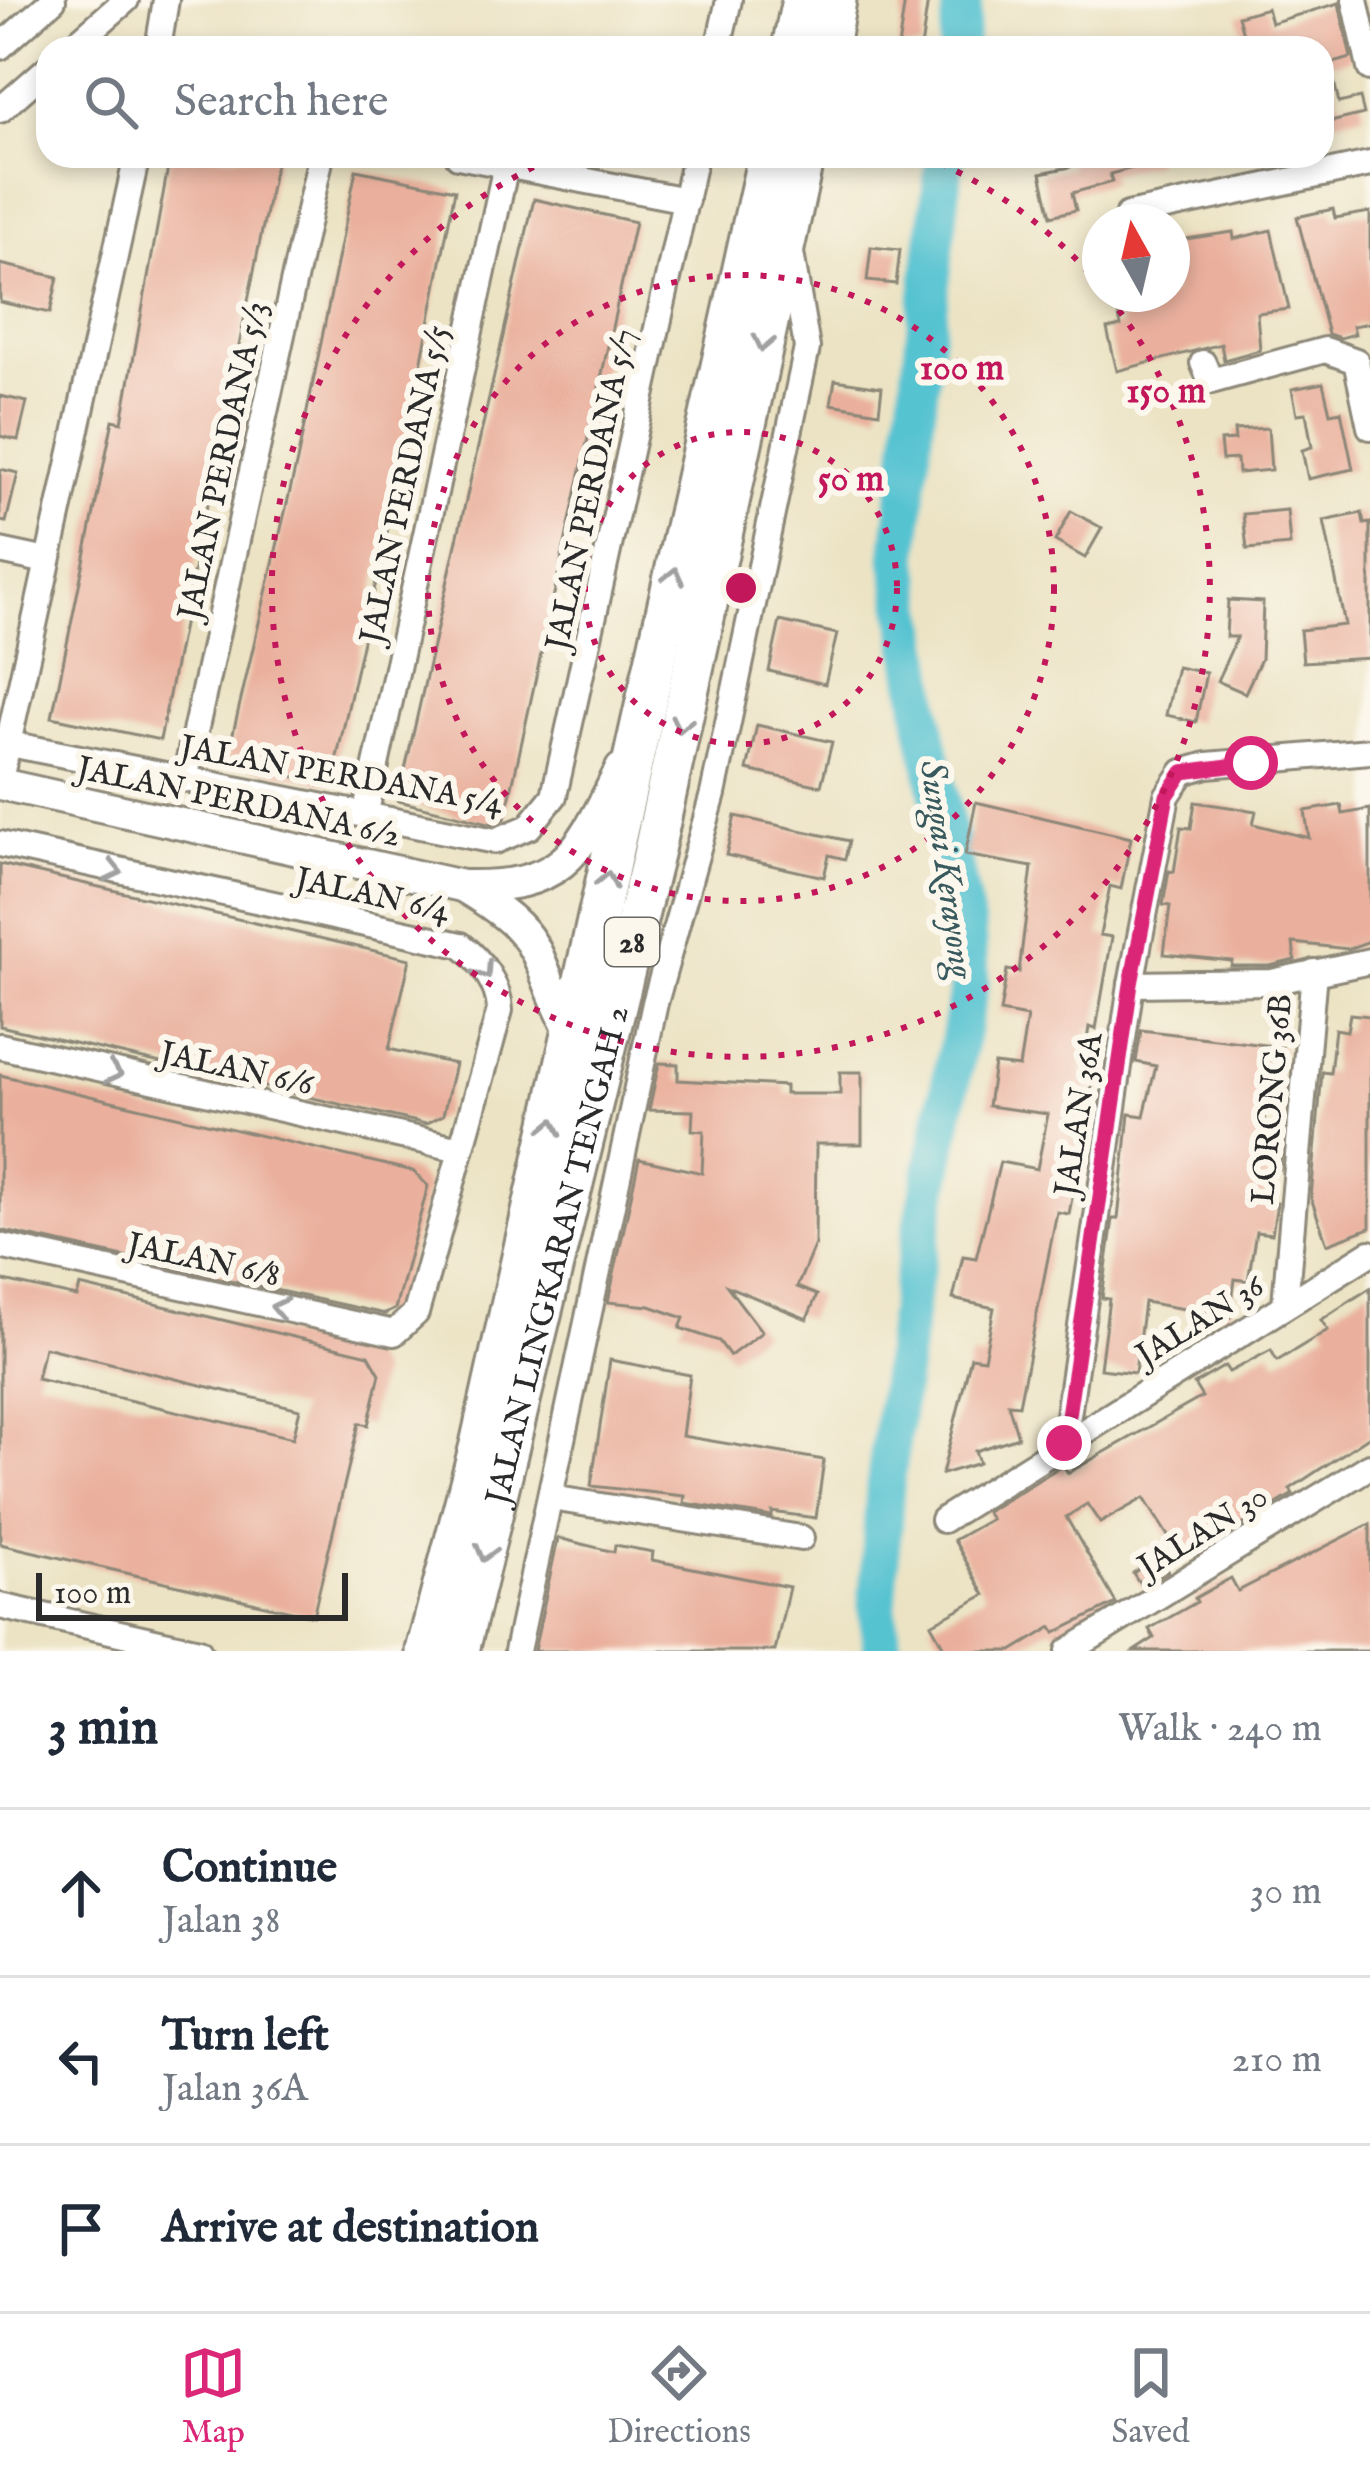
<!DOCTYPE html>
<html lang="en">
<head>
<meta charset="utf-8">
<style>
  :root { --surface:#fff; --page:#f6f6f7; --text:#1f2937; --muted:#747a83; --line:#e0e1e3; --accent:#db2777 }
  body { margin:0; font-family:"IM FELL English",serif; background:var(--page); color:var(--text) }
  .compass { position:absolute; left:1082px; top:204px; width:108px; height:108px; border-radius:50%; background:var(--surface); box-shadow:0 6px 18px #0003; rotate:352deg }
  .scale { position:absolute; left:36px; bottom:30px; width:312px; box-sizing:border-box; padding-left:12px; border:6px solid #2b2b2b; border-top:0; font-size:33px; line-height:42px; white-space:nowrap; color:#2b2b2b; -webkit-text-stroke:9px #fbf7ec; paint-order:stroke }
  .stop { position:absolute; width:36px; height:36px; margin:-27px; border:9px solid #db2777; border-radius:50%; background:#fff }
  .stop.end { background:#db2777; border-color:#fff; box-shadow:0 3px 12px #0008 }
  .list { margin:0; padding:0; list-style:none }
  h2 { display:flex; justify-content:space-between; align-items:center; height:156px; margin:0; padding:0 48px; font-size:51px }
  h2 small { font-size:39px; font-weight:400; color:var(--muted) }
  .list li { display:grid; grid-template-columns:78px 1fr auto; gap:36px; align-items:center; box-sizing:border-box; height:168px; padding:0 48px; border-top:3px solid var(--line) }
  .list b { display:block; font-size:45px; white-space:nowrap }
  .list p { margin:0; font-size:39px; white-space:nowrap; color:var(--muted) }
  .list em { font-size:39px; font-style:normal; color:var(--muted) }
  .icon { flex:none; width:66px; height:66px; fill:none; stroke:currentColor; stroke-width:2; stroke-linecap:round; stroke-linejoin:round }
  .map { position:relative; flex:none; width:1370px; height:1651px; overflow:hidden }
  .search { position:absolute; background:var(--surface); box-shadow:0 6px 18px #0003; left:36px; right:36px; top:36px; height:132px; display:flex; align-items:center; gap:30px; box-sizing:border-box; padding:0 42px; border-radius:36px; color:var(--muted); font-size:45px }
  .sheet { height:660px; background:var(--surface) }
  nav { display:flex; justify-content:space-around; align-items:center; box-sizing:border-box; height:168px; border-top:3px solid var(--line); background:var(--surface); font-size:33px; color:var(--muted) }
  nav a { display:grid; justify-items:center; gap:6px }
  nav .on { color:var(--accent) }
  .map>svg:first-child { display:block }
</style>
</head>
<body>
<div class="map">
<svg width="1370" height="1651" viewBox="0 0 1370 1651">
  <rect width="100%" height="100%" fill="#fbf7ec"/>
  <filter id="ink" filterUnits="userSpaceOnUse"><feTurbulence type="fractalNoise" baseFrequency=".00833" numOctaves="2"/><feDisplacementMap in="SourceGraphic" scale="24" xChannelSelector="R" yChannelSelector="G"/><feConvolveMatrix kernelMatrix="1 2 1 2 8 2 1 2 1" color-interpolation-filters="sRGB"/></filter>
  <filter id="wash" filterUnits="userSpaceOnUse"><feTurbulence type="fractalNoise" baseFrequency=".004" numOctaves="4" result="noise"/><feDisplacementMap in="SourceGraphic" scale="48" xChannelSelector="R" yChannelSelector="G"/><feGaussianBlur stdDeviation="2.7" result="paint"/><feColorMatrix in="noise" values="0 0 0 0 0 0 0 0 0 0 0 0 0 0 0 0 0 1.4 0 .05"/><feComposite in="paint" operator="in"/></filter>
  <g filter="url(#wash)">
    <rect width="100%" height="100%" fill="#ece3c4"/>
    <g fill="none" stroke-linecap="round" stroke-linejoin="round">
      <g stroke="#57c3d1" stroke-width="39">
        <polyline points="958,48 963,0"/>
        <polyline points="883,1651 877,1608 885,1487 911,1287 970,982 966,926 925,724 900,558 945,156"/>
      </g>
    </g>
    <g id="blocks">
      <g fill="#eab09d" fill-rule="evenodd">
        <polygon points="905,0 928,0 921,48 898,48"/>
        <polygon points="1339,3 1351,58 1330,64 1339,103 1360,98 1364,114 1322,124 1322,48 1247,48 1238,16 1267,8 1271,23"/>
        <polygon points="170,156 277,156 160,740 52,717 113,420 122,422"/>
        <polygon points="1067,156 1155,156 1156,162 1110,174 1112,182 1072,193 1076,210 1051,216 1041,173 1070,167"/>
        <polygon points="356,170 455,190 398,483 331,784 226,763 297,461"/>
        <polygon points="534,199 635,222 505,819 493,824 398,801"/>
        <polygon points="1333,209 1335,218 1370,212 1370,323 1353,326 1355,334 1340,338 1328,334 1297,217"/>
        <polygon points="1271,230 1289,309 1257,313 1260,350 1224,360 1221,344 1117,371 1107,329 1121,326 1114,294 1172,294 1172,241 1233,232 1234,239"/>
        <polygon points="871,247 900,250 896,284 867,281"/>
        <polygon points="0,264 58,277 50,313 0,302"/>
        <polygon points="835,380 882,387 879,412 831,404"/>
        <polygon points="1323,383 1330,413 1341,411 1353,469 1308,479 1302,450 1312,447 1306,413 1297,414 1292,389"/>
        <polygon points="0,396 27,402 18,440 0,436"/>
        <polygon points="1268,428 1271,470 1238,473 1237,459 1222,460 1220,441 1235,440 1234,430"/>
        <polygon points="0,469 18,473 6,522 0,521"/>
        <polygon points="1287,510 1290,545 1247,549 1243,514"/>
        <polygon points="1071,511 1102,528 1085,558 1055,541"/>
        <polygon points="1362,513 1364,524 1370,523 1370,658 1303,662 1300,630 1345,625 1324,521"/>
        <polygon points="1228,600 1263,602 1261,659 1245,693 1217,681 1237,637 1226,637"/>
        <polygon points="780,621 837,634 825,684 769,671"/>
        <polygon points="1177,667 1206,673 1196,722 1166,715"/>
        <polygon points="757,725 832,742 821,786 747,770"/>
        <polygon points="976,802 1131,838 1121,889 1110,886 1100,935 1112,937 1096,1029 1089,1027 1082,1075 1093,1076 1089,1107 1096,1108 1089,1155 1077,1171 1069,1214 1057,1212 1019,1405 1008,1404 1018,1437 975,1451 979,1463 942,1474 971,1357 984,1359 994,1308 953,1299 963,1256 976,1258 1000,1162 1037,1169 1048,1114 988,1106 994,1064 1019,1067 1027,1017 1000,1012 1007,970 1019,972 1032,867 965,855"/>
        <polygon points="1195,802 1256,811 1253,824 1309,838 1305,811 1341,805 1343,814 1370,809 1370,941 1348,949 1293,943 1295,960 1270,966 1231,966 1232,961 1164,954 1170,906 1163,905 1169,871 1174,872 1181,827 1191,828"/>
        <polygon points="735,816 849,841 845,859 829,855 824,877 726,855"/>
        <polygon points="0,864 410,959 389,1049 455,1064 443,1115 426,1124 0,1026"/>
        <polygon points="1350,1014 1370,1016 1370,1228 1327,1244 1311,1198 1322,1072 1330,1073 1335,1029 1347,1031"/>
        <polygon points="1141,1030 1282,1047 1278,1084 1270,1084 1261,1138 1283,1141 1280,1169 1269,1167 1264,1201 1277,1203 1272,1234 1256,1232 1248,1281 1235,1279 1230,1317 1144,1302 1135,1373 1100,1369 1109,1299 1102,1298 1113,1219 1118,1219 1129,1114 1144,1116 1156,1066 1136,1062"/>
        <polygon points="659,1063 678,1064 678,1080 785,1086 785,1094 840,1094 840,1072 862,1072 862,1144 816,1144 815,1244 797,1287 817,1295 807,1319 727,1286 762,1332 730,1356 719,1341 680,1328 684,1318 650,1306 608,1302 639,1159 702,1173 704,1131 692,1130 693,1111 649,1110"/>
        <polygon points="0,1075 413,1171 428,1186 395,1309 385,1314 0,1230"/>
        <path d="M0,1280L77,1297L80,1286L369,1355L380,1374L368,1425L359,1423L313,1616L0,1544ZM44,1347L300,1409L293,1438L37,1379Z"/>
        <polygon points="1370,1288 1370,1436 1290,1489 1293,1494 1224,1536 1220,1530 1180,1555 1144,1498 1100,1523 1087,1504 1066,1517 1116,1603 1055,1633 1052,1627 1012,1651 946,1651 931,1624 985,1595 954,1540 991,1519 986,1512 1063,1465 1068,1473 1202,1397 1194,1384 1225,1366 1229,1372 1271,1350 1277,1361 1328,1330 1321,1320"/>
        <polygon points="610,1360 690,1375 682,1436 824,1460 816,1518 772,1512 772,1517 684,1503 685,1496 591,1486"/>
        <polygon points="1370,1524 1370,1651 1134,1651 1154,1638 1149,1629 1197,1602 1195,1598 1231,1578 1238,1591"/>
        <polygon points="558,1538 614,1552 615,1545 653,1552 652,1560 789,1587 775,1651 534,1651"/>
        <polygon points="1159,1556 1168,1571 1142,1587 1133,1573"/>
      </g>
    </g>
  </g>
  <g filter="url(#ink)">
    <use href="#blocks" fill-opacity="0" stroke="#8c8778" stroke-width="3"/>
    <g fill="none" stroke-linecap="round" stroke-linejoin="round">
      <g stroke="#8c8778" stroke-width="30">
        <g id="minor">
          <polyline points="1355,0 1370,68"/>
          <polyline points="0,47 53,0"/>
          <polyline points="71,48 126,0"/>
          <polyline points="158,48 166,0"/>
          <polyline points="718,48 729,0"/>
          <polyline points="0,110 48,68"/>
          <polyline points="458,156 686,200"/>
          <polyline points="1128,215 1370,164"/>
          <polyline points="1203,363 1211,381 1325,350 1356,361 1370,427"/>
          <polyline points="0,551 47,561"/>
          <polyline points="0,742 495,841 529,827 554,796 695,156"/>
          <polyline points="185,778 321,156"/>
          <polyline points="0,780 137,156"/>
          <polyline points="365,816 506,165"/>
          <path d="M0,844L461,945C481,960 499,985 500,1010L416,1313L394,1333L0,1246"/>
          <polyline points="1131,984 1272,982 1370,961"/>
          <polyline points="0,1046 460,1149"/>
          <polyline points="1285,1304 1314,972"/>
          <polyline points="1064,1443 1131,984 1167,796 1183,772 1207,765 1370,751"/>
          <polyline points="551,1498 801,1538"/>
          <polyline points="943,1520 1370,1253"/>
          <polyline points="0,1606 199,1651"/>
          <polyline points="517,1651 655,1003 713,794 807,348 791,253"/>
          <polyline points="1069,1651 1370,1466"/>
        </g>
      </g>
      <g stroke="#8c8778" stroke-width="36">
        <g id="tertiary">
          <path d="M0,784L462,886C566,888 578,855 621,769"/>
          <path d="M464,887C553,940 529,954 573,1035"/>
        </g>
      </g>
      <g stroke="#8c8778" stroke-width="45">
        <g id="trunk">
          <polyline points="792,48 802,0"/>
          <polyline points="828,48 836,0"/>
          <polyline points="426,1651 480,1445 768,156"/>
          <path id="s1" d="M459,1651L652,859L804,156"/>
        </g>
      </g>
      <use href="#minor" stroke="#fff" stroke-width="24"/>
      <use href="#tertiary" stroke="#fff" stroke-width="30"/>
      <use href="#trunk" stroke="#fff" stroke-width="39"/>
    </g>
    <defs><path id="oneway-chevron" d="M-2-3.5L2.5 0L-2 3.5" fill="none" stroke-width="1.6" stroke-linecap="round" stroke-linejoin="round" transform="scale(3)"/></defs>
    <g stroke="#a0a0a0">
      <use href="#oneway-chevron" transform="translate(763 343) rotate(102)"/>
      <use href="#oneway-chevron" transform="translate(674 576) rotate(-77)"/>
      <use href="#oneway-chevron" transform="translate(681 724) rotate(102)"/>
      <use href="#oneway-chevron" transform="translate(114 871) rotate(13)"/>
      <use href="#oneway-chevron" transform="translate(607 880) rotate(-78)"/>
      <use href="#oneway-chevron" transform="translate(484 971) rotate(56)"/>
      <use href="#oneway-chevron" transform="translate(114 1073) rotate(13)"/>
      <use href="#oneway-chevron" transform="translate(552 1127) rotate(-77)"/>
      <use href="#oneway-chevron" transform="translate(279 1308) rotate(-168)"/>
      <use href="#oneway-chevron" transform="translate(485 1553) rotate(105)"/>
    </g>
  </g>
  <g fill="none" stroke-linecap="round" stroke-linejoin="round" filter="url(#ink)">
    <polyline stroke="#db2777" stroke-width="15" points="1064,1443 1131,984 1167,796 1183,772 1251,763"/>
  </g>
  <g fill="none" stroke="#c2185b" stroke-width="6" stroke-dasharray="6 12">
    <circle cx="741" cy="588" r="156"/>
    <circle cx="741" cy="588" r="313"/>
    <path d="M924 156A469 469 0 0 1 1098 283M1108 296A469 469 0 1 1 558 156"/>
  </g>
  <g text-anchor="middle" stroke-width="12" stroke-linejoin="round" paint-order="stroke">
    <rect fill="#fbf7ec" stroke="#696865" stroke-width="3" x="605" y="918" width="54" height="48" rx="9"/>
    <g font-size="30" font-weight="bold" fill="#2b2b2b">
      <text x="632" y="952">28</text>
    </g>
    <g font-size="33" fill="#2b2b2b" stroke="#fbf7ec">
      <text transform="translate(221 460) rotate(-78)" y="12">JALAN PERDANA 5/3</text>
      <text transform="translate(403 484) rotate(-78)" y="12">JALAN PERDANA 5/5</text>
      <text transform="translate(589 489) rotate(-78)" y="12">JALAN PERDANA 5/7</text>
      <text transform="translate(342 773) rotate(10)" y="12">JALAN PERDANA 5/4</text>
      <text transform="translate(239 800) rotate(12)" y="12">JALAN PERDANA 6/2</text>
      <text transform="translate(373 893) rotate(12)" y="12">JALAN 6/4</text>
      <text transform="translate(237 1067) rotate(12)" y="12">JALAN 6/6</text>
      <text transform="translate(1270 1099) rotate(-85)" y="12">LORONG 36B</text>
      <text transform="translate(1077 1114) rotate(-81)" y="12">JALAN 36A</text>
      <text dy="12" stroke="none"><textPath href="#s1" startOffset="408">JALAN LINGKARAN TENGAH 2</textPath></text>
      <text transform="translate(204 1258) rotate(12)" y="12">JALAN 6/8</text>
      <text transform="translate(1199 1319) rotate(-32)" y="12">JALAN 36</text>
      <text transform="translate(1202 1530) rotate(-32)" y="12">JALAN 30</text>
    </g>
    <g font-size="36" font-style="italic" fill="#38595d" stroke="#fbf7ec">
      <text transform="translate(949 869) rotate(82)" y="13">Sungai Kerayong</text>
    </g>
  </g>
  <circle cx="741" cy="588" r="18" fill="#c2185b" stroke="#fbf7ec" stroke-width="6"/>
  <g font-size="36" text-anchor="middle" font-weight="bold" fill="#c2185b" stroke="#fbf7ec" stroke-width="12" stroke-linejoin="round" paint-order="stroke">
    <text x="962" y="379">100 m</text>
    <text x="1166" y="402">150 m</text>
    <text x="851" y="490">50 m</text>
  </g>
</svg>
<svg class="compass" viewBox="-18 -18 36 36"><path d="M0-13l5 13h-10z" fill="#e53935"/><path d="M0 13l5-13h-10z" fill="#747a83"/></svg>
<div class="scale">100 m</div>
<div class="stop" style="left:1251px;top:763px"></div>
<div class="stop end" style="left:1064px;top:1443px"></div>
<div class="search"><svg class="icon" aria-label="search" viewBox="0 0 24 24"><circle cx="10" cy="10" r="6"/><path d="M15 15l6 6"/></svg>Search here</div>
</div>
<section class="sheet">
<h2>3 min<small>Walk · 240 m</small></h2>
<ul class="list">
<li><svg class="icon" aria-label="ahead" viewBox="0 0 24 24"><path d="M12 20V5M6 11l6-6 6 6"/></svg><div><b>Continue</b><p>Jalan 38</p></div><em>30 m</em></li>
<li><svg class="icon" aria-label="left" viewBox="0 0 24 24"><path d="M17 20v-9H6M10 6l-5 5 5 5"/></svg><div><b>Turn left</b><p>Jalan 36A</p></div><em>210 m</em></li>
<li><svg class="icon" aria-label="arrive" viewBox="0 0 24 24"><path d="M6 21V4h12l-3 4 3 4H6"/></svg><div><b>Arrive at destination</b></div></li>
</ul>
</section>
<nav>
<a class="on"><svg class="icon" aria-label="map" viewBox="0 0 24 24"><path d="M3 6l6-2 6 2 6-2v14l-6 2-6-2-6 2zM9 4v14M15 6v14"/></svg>Map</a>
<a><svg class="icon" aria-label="directions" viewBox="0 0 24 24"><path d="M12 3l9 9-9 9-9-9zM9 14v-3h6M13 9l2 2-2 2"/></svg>Directions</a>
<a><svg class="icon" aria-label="saved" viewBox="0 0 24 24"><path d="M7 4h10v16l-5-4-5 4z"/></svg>Saved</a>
</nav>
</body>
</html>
